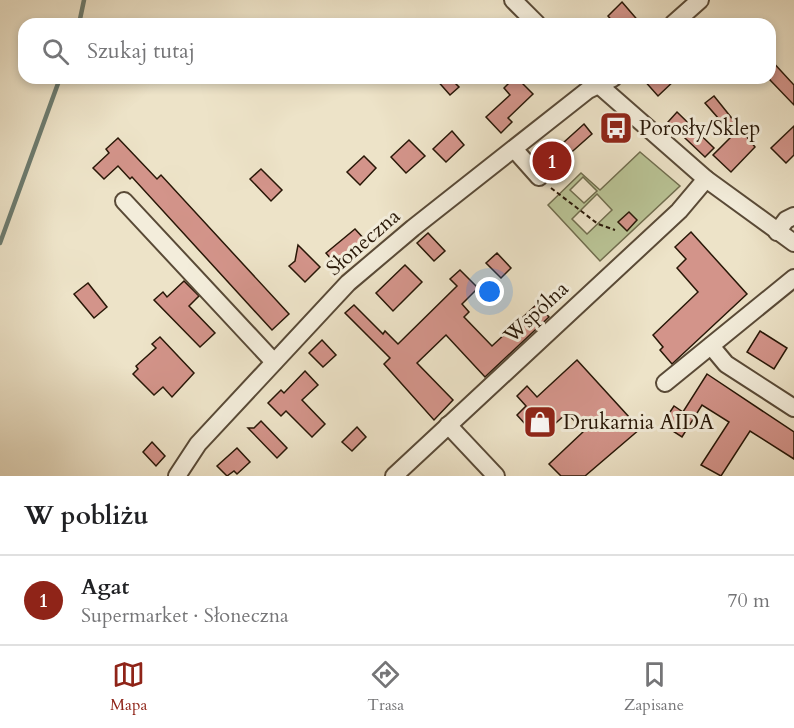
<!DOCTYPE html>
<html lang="pl">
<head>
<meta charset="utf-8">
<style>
  :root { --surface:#fff; --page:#f2f2f2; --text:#202124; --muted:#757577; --line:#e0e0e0; --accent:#8f2418 }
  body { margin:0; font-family:Cardo,serif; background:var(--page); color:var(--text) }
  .you { position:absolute; left:490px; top:292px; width:21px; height:21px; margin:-15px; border:4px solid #fff; border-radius:50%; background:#1a73e8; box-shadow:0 0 0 9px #1a73e833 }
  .badge { display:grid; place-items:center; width:39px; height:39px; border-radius:50%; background:var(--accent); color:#fff; font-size:20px; font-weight:700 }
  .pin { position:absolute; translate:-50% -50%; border:3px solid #fff; box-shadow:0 2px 6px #0006 }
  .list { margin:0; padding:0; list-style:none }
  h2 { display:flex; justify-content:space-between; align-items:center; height:78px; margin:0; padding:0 24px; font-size:26px }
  h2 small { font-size:20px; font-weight:400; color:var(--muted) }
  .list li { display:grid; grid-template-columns:39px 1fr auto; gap:18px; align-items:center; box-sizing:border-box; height:90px; padding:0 24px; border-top:2px solid var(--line) }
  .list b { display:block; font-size:22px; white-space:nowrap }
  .list p { margin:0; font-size:20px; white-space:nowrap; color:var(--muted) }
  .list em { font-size:20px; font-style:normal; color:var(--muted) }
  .icon { flex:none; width:33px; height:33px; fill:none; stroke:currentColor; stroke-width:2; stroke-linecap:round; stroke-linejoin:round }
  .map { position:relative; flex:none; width:794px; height:476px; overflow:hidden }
  .search { position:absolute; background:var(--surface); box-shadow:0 3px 9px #0003; left:18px; right:18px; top:18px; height:66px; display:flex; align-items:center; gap:15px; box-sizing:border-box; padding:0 21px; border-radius:18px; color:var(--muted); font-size:22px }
  .sheet { height:168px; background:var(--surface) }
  nav { display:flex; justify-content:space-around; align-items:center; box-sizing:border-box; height:84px; border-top:2px solid var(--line); background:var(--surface); font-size:16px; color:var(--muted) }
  nav a { display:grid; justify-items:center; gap:3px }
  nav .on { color:var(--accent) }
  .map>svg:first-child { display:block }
</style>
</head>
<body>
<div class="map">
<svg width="794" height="476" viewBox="0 0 794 476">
  <rect width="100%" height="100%" fill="#ede3c8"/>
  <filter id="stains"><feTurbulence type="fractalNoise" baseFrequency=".00333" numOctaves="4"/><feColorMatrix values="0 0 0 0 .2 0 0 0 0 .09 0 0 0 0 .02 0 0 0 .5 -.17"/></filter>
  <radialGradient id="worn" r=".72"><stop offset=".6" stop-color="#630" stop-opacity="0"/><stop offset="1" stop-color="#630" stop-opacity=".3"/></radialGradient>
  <path fill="#b9c395" stroke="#706d4e" stroke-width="1.5" fill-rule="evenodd" d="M640,152L680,186L600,261L548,205L581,173L600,190ZM583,177L597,191L584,203L570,190ZM597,194L612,210L587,234L572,219Z"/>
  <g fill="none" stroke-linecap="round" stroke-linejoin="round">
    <g stroke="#6c7b6f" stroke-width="4.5">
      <polyline points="79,24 84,0"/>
      <polyline points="0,243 60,78"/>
    </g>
  </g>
  <g fill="#d3948a" stroke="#281707" stroke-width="1.5">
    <polygon points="622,2 641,24 615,24 608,16"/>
    <polygon points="770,59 794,85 794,105 770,80"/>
    <polygon points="435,78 450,78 459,87 450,95"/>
    <polygon points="514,78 517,78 533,94 508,118 512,122 501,133 486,117 510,95 504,88"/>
    <polygon points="642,78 677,78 658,96"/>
    <polygon points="714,96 755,147 731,172 713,155 733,135 705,103"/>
    <polygon points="677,112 714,148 705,157 668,122"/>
    <polygon points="584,124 592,134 548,173 542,162"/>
    <polygon points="794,126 794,155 786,163 771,148"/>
    <polygon points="452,131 464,145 446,162 433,149"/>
    <polygon points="118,138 157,179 161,175 289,314 272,330 132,177 130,179 118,166 104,179 93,168 109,153 106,149"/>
    <polygon points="409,140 425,156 406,173 391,157"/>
    <polygon points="364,156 376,168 360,185 347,172"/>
    <polygon points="261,169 282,190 271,201 250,179"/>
    <polygon points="629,212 637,220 627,231 618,222"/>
    <polygon points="355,229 366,241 338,267 326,253"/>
    <polygon points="691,232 747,294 672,364 660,350 663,347 653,335 698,292 677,268 686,259 675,247"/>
    <polygon points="428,233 445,251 434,261 417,243"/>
    <polygon points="298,245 320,267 305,282 289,266 295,261"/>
    <polygon points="497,253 511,268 501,278 486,263"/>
    <polygon points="405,265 422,282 393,311 376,293"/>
    <polygon points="460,270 478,288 462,304 469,312 464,317 492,346 537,304 549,317 485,377 446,335 417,363 453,400 434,420 384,364 390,358 345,313 354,305 383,334 385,331 398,344 457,286 450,279"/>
    <polygon points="184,281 199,296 189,306 215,333 200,347 154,300 163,292 167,297"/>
    <polygon points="88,283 107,307 94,318 74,294"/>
    <polygon points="760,331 787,348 774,369 747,352"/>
    <polygon points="160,337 194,373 172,397 163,387 154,395 133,374 138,369 136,366 156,348 152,344"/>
    <polygon points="322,340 336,355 323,367 309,353"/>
    <polygon points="577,360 640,429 585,476 561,476 549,464 584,431 567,413 548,430 545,426 535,435 517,415 526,406 517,396 527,386 537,397"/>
    <polygon points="305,371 318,385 302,400 325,424 312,437 286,411 281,416 268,403 281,390 284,393"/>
    <polygon points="707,374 794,432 794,459 750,431 721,476 701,465 729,422 702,405 682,437 662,424 674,406 683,412"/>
    <polygon points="261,421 287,448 277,458 248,428 254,428"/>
    <polygon points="357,427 366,437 352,451 342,442"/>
    <polygon points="152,442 165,456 156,466 143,452"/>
    <polygon points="237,448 250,462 237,474 234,471 227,476 217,466"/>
  </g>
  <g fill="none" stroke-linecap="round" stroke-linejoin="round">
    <g stroke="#594a37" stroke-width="20">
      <g id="minor">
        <polyline points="513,0 537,24"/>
        <polyline points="673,24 700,0"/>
        <polyline points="592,79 706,179 794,243"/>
        <polyline points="514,149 539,177"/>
        <polyline points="124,201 274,362"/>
        <polyline points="777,232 786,220 794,216"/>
        <polyline points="711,346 726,364 794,408"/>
        <polyline points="665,383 794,278"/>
        <polyline points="448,425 496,476"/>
        <polyline points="177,476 198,444 348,283 413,228 588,90 613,78"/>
        <polyline points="394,476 679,211 706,179"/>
      </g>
    </g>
    <polyline stroke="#281707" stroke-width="2" stroke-dasharray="4.5 3" stroke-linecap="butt" points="551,188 598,224 615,230"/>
    <use href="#minor" stroke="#f3eddb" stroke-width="16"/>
  </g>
  <defs>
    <g id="bus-square" transform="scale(1.725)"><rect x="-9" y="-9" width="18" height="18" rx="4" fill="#8f2418" stroke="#f3eddb"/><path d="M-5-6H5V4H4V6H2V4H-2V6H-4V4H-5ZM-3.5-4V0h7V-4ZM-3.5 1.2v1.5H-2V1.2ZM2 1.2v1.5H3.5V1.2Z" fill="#fff"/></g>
    <g id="shop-square" transform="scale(1.725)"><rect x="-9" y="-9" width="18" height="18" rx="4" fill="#8f2418" stroke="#f3eddb"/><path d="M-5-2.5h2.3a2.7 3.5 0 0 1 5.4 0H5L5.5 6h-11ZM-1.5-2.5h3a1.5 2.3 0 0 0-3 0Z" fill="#fff"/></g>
  </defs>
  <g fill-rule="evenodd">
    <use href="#bus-square" x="616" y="128"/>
    <use href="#shop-square" x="540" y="422"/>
  </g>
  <g text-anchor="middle" stroke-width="6" stroke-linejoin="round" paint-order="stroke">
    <g font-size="21" fill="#281707" stroke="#f3eddb" text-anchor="start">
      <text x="639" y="135">Porosły/Sklep</text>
      <text x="563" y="429">Drukarnia AIDA</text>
    </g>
    <g font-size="21" fill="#281707" stroke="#f3eddb">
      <text transform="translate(363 242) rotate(-41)" y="7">Słoneczna</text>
      <text transform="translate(536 312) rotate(-43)" y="7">Wspólna</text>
    </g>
  </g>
  <rect width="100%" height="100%" filter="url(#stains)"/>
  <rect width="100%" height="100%" fill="url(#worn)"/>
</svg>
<div class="you"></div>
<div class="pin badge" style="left:552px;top:161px">1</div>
<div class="search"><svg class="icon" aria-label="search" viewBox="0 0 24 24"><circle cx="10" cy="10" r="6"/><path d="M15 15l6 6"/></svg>Szukaj tutaj</div>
</div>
<section class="sheet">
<h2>W pobliżu<small></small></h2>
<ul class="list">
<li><span class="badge">1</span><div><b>Agat</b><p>Supermarket · Słoneczna</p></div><em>70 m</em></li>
</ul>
</section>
<nav>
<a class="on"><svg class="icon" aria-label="map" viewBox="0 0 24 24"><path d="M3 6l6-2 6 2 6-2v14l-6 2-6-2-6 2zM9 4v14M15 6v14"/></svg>Mapa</a>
<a><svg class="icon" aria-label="directions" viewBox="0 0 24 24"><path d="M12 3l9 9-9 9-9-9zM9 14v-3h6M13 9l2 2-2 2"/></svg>Trasa</a>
<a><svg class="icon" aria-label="saved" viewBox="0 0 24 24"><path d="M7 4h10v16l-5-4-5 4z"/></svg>Zapisane</a>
</nav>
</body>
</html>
